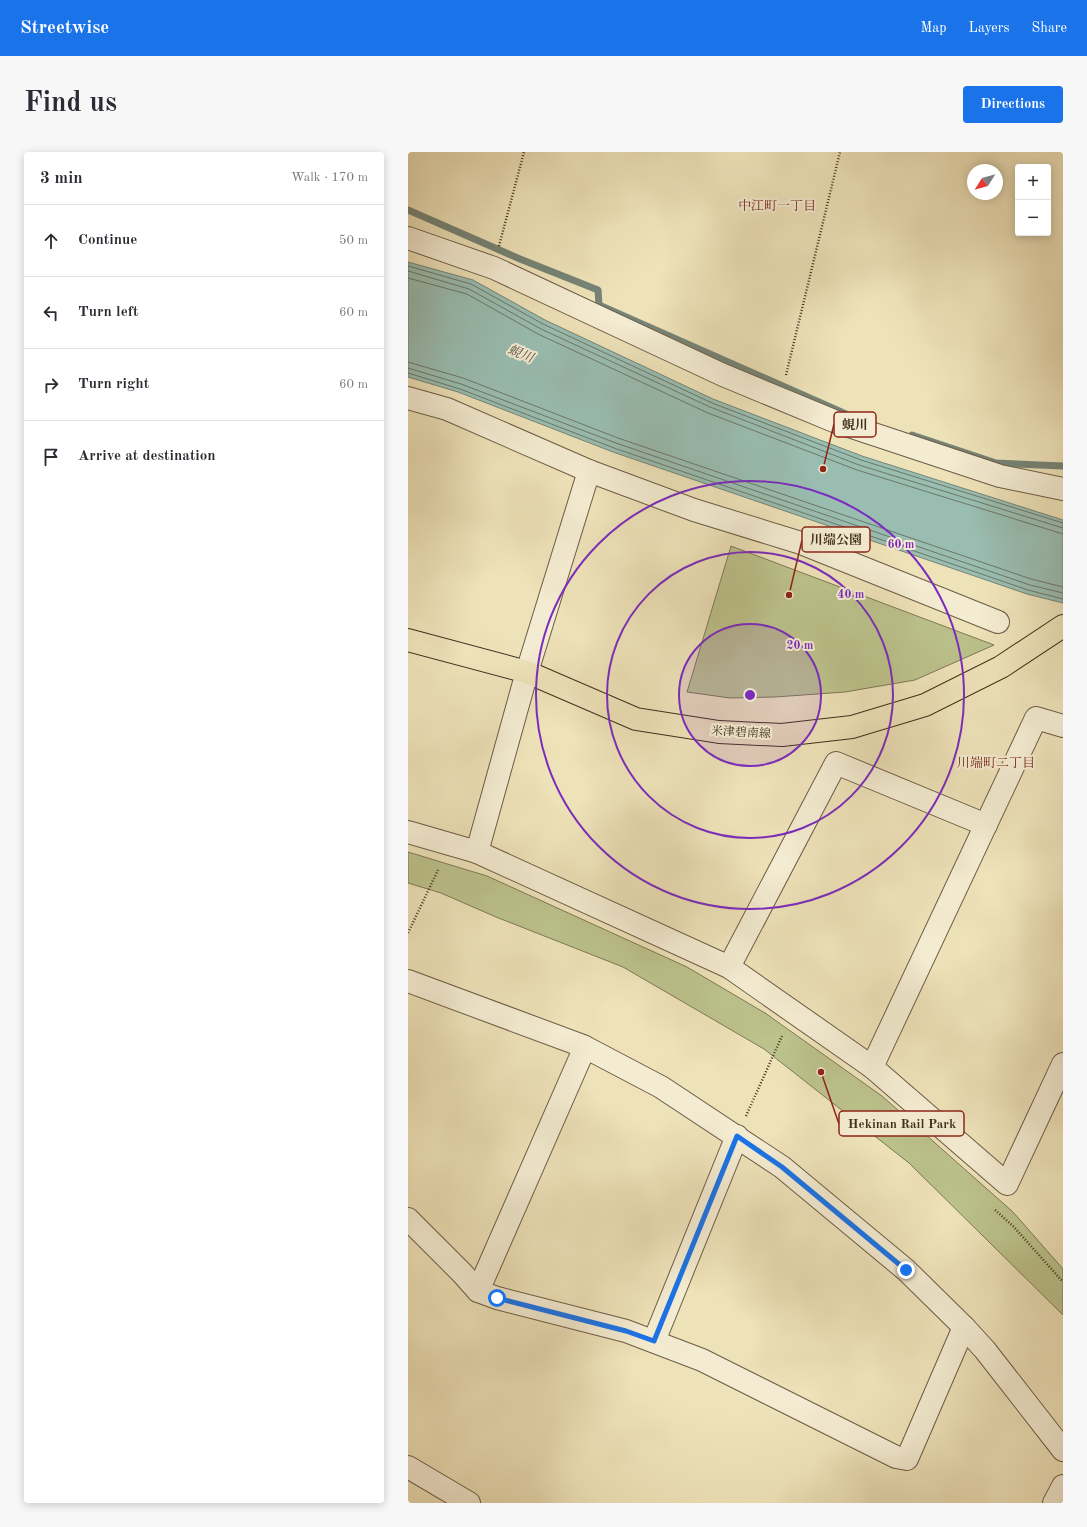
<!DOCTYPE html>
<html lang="en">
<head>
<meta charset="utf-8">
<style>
  :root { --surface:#fff; --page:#f7f7f7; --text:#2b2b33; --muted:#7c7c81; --line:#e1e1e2; --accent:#1a73e8 }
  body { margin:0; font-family:"Old Standard TT","Noto Serif JP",serif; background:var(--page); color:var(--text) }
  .controls { position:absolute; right:12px; top:12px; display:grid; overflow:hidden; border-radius:4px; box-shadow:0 2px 10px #0003 }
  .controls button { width:36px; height:36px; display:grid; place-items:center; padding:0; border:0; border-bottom:1px solid var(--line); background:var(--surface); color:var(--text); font:20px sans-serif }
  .compass { position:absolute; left:559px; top:12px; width:36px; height:36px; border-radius:50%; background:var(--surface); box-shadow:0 2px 10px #0003; rotate:233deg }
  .stop { position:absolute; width:12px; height:12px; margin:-9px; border:3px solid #1a73e8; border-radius:50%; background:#fff }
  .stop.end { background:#1a73e8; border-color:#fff; box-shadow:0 1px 4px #0008 }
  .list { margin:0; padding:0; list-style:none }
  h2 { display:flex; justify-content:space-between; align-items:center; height:52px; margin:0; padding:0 16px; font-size:17px }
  h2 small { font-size:13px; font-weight:400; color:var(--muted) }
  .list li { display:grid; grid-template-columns:26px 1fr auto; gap:12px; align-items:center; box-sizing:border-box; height:72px; padding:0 16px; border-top:1px solid var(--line) }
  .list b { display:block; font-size:15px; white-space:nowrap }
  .list em { font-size:13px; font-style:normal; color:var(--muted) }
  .icon { flex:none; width:22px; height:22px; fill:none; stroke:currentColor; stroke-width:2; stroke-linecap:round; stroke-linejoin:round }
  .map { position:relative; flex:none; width:655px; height:1351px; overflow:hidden; border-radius:4px }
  header { display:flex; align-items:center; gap:24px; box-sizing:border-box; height:56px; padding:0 20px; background:var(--accent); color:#fff }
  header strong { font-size:19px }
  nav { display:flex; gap:22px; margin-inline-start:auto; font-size:14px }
  .intro { display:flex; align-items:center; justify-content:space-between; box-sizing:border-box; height:96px; padding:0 24px }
  h1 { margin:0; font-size:28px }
  .button { padding:10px 18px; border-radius:4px; background:var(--accent); color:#fff; font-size:14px; font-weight:700 }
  main { display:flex; gap:24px; padding:0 24px }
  aside { flex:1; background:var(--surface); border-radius:4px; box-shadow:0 2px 10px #0003 }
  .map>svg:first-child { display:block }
</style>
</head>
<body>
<header>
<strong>Streetwise</strong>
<nav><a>Map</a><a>Layers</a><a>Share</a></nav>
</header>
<div class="intro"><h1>Find us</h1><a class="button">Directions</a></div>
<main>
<aside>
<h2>3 min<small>Walk · 170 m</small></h2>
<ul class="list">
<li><svg class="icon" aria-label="ahead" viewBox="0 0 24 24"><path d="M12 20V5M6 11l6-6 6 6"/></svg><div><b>Continue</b></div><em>50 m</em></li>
<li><svg class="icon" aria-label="left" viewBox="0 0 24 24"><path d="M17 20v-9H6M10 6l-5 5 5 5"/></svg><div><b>Turn left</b></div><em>60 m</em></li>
<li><svg class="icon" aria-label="right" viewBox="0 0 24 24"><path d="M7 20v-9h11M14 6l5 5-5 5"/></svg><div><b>Turn right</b></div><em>60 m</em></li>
<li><svg class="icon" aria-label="arrive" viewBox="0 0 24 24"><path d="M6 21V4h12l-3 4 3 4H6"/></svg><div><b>Arrive at destination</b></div></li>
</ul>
</aside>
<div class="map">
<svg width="655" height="1351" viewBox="0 0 655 1351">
  <rect width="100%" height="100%" fill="#eee2b9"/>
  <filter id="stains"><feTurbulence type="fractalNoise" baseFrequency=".005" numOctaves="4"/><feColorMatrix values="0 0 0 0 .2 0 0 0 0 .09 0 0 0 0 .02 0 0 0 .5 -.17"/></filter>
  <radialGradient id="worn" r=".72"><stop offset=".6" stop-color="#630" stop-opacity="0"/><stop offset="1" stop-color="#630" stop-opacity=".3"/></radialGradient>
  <g fill="#bcc28c" stroke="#7e7855">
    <polygon points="323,394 586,493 507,528 437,540 367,545 322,546 279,540"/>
    <polygon points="0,700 79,724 279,815 357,861 474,944 605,1060 655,1117 655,1163 501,1011 356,897 215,815 88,765 33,741 0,731"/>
  </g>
  <polygon fill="#99bdb1" stroke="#768476" points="0,110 65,128 137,168 305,247 454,304 655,368 655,451 619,442 205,300 50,240 0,225"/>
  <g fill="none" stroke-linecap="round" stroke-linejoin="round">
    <g stroke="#6d7668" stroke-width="1">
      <polyline points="0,114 63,132 135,172 304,251 453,308 655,371"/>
      <polyline points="0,119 61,137 133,177 302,255 451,313 655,376"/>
      <polyline points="0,126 59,142 130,182 300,261 449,318 655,382"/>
      <polyline points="0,210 55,226 210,286 623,427 655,435"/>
      <polyline points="0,216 53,232 208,291 622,433 655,441"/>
      <polyline points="0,221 52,237 206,296 620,438 655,447"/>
    </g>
    <g stroke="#768476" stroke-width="7">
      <polyline points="0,58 112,107 190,138 191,153 438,262"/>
      <polyline points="504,283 588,311 655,314"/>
    </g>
    <g stroke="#6c5c45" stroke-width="24">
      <g id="minor">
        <polyline points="0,86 86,116 315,223 426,269 592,324 655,337"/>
        <polyline points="0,246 39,257 181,319 286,358 393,391 590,470"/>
        <polyline points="0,680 69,700 321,815 464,915 599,1032 655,912"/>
        <polyline points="69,700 119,520 181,319"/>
        <polyline points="321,815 428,611 578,673"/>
        <polyline points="0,829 175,894 253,935 374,1015 498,1118 556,1175 577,1198 655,1298"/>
        <polyline points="464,915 628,566 655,574"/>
        <polyline points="0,1067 54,1121 70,1139 89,1146 218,1179 294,1208 488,1305 499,1307 556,1175"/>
        <polyline points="70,1139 177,895"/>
        <polyline points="246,1189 329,984"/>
        <polyline points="0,1315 61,1351"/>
        <polyline points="646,1351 655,1334"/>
      </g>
    </g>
    <g stroke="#412f1e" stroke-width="24">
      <polyline id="major" points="0,488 119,520 228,567 311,580 374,583 444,575 517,553 593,515 655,474"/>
    </g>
    <g stroke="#412f1e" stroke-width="2.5" stroke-dasharray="1 2" stroke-linecap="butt">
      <polyline points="91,94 116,0"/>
      <polyline points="378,223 432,0"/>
      <polyline points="0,781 30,718"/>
      <polyline points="338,964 374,884"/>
      <polyline points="587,1058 606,1075 655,1130"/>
    </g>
    <use href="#minor" stroke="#f4ecd2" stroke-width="22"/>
    <use href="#major" stroke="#eee2b9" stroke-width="22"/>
  </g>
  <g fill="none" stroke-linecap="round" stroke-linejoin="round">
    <polyline stroke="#1a73e8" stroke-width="5" points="89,1146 218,1179 246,1189 329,984 374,1015 498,1118"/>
  </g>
  <circle cx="342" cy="543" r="71" fill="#7b2cbf" fill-opacity=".12"/>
  <g fill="none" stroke="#7b2cbf" stroke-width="2">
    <circle cx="342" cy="543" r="71"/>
    <circle cx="342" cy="543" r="143"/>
    <circle cx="342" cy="543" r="214"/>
  </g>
  <g text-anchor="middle" stroke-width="4" stroke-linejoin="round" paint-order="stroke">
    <g font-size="12" fill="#412f1e" stroke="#f4ecd2">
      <text transform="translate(333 580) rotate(3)" y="4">米津碧南線</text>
    </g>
    <g font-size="13" fill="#7a1f14" stroke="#f4ecd2">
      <text x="369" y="58">中江町一丁目</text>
      <text x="588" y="615">川端町二丁目</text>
    </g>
    <g font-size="13" font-style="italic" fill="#575243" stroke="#f4ecd2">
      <text transform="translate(113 201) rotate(21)" y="5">蜆川</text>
    </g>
  </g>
  <circle cx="342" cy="543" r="6" fill="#7b2cbf" stroke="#f4ecd2" stroke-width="2"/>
  <g font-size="12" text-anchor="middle" font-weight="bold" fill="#7b2cbf" stroke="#f4ecd2" stroke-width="4" stroke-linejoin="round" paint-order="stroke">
    <text x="493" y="396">60 m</text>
    <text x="443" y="446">40 m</text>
    <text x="392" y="497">20 m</text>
  </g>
  <path fill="none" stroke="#8f2418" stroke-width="1.5" d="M415 317L426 272M381 443L394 388M413 920L431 972"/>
  <g fill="#8f2418" stroke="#f4ecd2" stroke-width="1.5">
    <circle cx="415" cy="317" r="4"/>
    <circle cx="381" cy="443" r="4"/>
    <circle cx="413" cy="920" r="4"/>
  </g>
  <g fill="#f4ecd2" stroke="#8f2418" stroke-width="1.5">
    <rect x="426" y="260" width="42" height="25" rx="4"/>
    <rect x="394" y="375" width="68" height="25" rx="4"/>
    <rect x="431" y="959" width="125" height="25" rx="4"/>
  </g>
  <g font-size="13" text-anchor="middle" font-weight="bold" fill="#412f1e">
    <text x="447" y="277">蜆川</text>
    <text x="428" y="392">川端公園</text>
    <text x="494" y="976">Hekinan Rail Park</text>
  </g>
  <rect width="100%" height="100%" filter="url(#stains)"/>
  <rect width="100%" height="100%" fill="url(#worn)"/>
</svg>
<div class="controls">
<button>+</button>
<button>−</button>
</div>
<svg class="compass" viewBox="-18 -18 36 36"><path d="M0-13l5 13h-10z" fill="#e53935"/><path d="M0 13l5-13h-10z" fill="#7c7c81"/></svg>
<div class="stop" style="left:89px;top:1146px"></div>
<div class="stop end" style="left:498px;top:1118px"></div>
</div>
</main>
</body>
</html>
